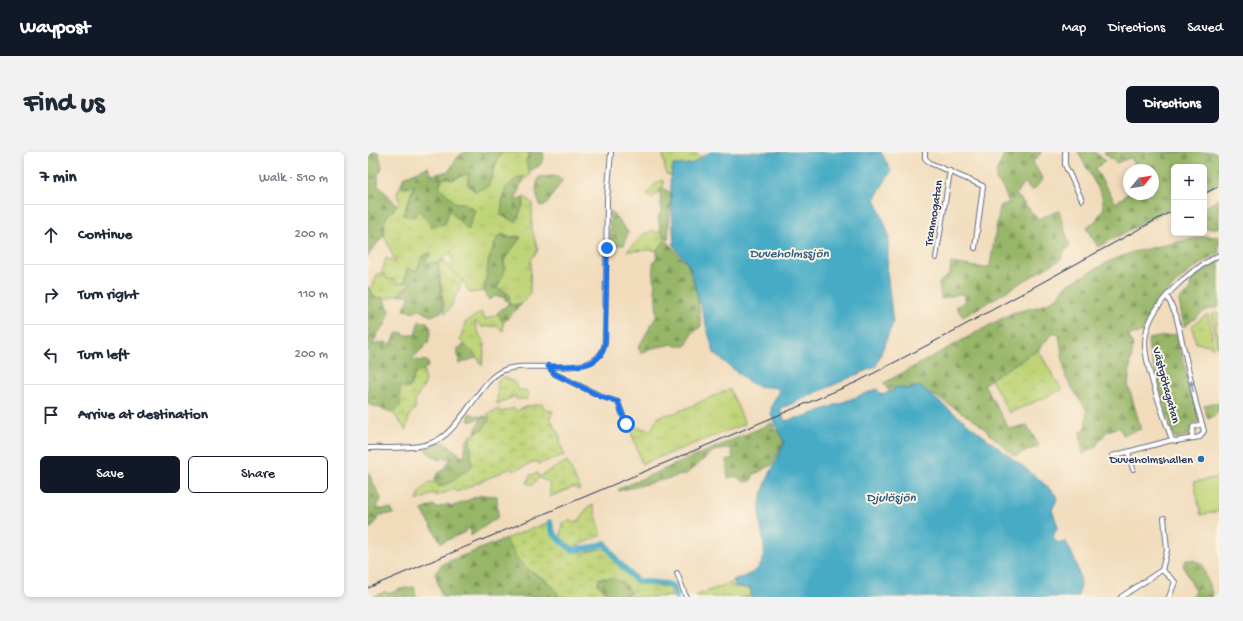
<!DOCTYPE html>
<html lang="en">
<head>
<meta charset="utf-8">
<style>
  :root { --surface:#fff; --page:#f2f2f3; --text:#1f2937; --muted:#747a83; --line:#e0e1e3; --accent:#111827 }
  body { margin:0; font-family:"Gochi Hand",sans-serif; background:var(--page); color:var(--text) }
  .controls { position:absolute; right:12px; top:12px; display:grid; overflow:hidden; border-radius:6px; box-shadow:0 2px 6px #0003 }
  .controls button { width:36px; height:36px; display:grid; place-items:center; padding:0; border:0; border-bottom:1px solid var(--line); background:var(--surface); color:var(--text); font:20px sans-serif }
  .compass { position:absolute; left:755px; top:12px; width:36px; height:36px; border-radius:50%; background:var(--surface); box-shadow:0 2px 6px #0003; rotate:60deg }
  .stop { position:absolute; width:12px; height:12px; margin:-9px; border:3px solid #1a73e8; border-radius:50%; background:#fff }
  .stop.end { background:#1a73e8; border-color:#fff; box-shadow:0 1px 4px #0008 }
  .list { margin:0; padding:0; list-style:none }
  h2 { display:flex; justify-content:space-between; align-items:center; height:52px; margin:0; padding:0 16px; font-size:17px }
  h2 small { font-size:13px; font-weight:400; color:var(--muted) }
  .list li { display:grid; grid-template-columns:26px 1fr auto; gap:12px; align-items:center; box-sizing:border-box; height:60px; padding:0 16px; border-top:1px solid var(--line) }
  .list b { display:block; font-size:15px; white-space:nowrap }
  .list em { font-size:13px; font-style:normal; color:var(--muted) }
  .actions { display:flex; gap:8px; padding:12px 16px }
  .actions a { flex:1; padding:9px 0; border:1px solid var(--accent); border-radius:6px; text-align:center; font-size:14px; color:var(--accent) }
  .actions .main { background:var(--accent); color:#fff }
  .icon { flex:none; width:22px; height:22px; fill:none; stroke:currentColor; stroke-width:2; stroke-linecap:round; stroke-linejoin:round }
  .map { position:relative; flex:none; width:851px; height:445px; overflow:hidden; border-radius:6px }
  header { display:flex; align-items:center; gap:24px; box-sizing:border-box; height:56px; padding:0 20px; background:var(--accent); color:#fff }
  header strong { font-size:19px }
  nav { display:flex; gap:22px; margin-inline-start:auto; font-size:14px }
  .intro { display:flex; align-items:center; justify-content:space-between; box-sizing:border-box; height:96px; padding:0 24px }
  h1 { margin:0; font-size:28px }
  .button { padding:10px 18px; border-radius:6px; background:var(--accent); color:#fff; font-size:14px; font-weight:700 }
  main { display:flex; gap:24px; padding:0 24px }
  aside { flex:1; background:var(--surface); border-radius:6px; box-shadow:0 2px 6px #0003 }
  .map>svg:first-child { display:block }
</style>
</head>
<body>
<header>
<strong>Waypost</strong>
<nav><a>Map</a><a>Directions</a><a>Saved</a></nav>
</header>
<div class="intro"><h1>Find us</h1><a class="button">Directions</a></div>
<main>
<aside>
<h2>7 min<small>Walk · 510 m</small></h2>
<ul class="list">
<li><svg class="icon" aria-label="ahead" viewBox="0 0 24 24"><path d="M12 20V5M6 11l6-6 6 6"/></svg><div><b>Continue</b></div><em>200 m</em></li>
<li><svg class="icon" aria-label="right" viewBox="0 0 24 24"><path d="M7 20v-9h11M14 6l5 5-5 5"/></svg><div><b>Turn right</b></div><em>110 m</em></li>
<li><svg class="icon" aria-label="left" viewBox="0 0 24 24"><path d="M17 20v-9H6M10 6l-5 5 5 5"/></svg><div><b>Turn left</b></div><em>200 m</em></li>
<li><svg class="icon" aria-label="arrive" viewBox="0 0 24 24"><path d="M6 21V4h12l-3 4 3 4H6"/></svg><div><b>Arrive at destination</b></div></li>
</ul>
<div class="actions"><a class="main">Save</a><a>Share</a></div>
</aside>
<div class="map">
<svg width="851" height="445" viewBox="0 0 851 445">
  <defs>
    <pattern id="grass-tufts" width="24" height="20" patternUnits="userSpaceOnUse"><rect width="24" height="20" fill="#bfd477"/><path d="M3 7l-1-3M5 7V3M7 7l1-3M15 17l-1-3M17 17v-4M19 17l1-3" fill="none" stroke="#a4b669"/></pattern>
    <pattern id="forest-firs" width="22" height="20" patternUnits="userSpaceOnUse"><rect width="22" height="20" fill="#97b668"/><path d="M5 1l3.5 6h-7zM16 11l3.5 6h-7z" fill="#7a9459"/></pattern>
    <pattern id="wetland-marsh" width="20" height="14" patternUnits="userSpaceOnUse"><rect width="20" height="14" fill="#bfd477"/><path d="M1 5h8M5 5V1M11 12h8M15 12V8" fill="none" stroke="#a4b669"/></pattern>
    <pattern id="park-crowns" width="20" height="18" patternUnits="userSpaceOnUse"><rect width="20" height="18" fill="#bfd477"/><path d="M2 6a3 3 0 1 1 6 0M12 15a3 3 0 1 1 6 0" fill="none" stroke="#a4b669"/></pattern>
  </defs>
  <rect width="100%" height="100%" fill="#fcf5e5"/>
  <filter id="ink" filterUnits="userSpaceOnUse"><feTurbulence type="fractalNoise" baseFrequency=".025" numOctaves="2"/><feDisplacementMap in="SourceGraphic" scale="8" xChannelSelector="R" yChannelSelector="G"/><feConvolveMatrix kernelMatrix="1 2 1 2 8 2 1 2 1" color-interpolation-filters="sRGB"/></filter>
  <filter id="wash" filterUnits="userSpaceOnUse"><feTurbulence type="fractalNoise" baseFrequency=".012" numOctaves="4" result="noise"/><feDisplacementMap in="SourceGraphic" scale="16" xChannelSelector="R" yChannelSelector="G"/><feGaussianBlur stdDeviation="0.9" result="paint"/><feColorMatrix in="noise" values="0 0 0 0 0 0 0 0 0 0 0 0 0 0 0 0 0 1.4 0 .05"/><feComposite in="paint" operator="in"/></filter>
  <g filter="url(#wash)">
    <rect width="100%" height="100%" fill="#f1dbbb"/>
    <g fill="url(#grass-tufts)" stroke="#6d826a">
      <polygon points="135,0 162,0 161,20 162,23 153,32 155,25 133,63 156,51 155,46 157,45 164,51 164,78 170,98 163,108 162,141 154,152 139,153 142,151 129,135 136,121 136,108 152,85 138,85 121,107 116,139 102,141 95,128 79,114 85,110 83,100 70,111 55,112 63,101 55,104 48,120 39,117 36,131 29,132 27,128 19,127 14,120 18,106 28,111 16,83 16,70 19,62 32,51 29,41 36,25 34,36 47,32 35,63 50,56 63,74 81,58 96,51 88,52 71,34 74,27 81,25 83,28 101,21 100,33 107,39 120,35 130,6"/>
      <polygon points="294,28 296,31 295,36 285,45 281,45 279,42 286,33"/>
      <polygon points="285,78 287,81 293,79 298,88 289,98 259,99 276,82"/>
      <polygon points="851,160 848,176 851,185 851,194 849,194 843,163"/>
      <polygon points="838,163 840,163 846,195 842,196 842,193 828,191 824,174"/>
      <polygon points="362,237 377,272 274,312 261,274 283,278 291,264 307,261"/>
    </g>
    <g fill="url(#forest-firs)" stroke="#597263">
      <path d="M0,0H10L14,14L13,19L10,21V33L29,53L26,55L25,59C15,65 16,73 16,83L3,99L0,105Z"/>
      <polygon points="96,0 135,0 130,6 120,35 107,39 100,33 101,21 82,28 81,25 74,27 71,34 88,51 96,51 107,58 100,78 81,58 77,72 64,74 50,57 47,65 35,63 47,33 34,36 36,25 60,15 64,23 81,19 89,6"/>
      <polygon points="162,0 175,0 176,7 172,13 161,20 158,9"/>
      <polygon points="633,0 674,0 665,10 675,28 666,37 662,38 657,30 648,42 670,67 691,59 702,95 696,100 693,107 595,165 588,155 598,149 595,141 573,147 571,131 582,122 583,111 616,116 622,114 632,53 641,51 635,36 628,28 629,18 636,4"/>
      <polygon points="710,0 727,0 737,9 727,17 748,51 761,40 761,42 785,42 785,18 773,18 762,6 748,11 736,1 737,0 851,0 851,31 836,39 836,15 806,15 806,54 730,95 718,76 726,71 736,56 734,44"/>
      <path d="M156,24L147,48L155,46L156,51L148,70L133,63C135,41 134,33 156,24Z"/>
      <path d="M186,24L195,27L179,52L173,54C167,44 167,35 171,25Z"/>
      <polygon points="295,36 300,39 303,43 300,87 293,79 290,66 293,60 292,37"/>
      <polygon points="851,47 851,76 836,76 836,56"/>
      <polygon points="242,58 260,80 256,93 242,93"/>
      <polygon points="136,82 138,85 153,85 136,108 136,121 129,135 141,142 142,151 141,152 135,145 127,144 121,148 116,139 121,107 130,84"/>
      <path d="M837,84L851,85V101C813,122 794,140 776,180L760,183L765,193L760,232L773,277L755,283L751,275L738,280L727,295L715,302L712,280L717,277L719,259L698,226L691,183L686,180L670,198L616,232L641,277L659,273L671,294L646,304L609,270L551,234L543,237L527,235L525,239L521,240L516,231L644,161L673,154L687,147L699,133L742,109L765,100Z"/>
      <polygon points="298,88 320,113 329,141 333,174 323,183 318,194 307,194 305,192 285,196 273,201 270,196 289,163 285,111 289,105 289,98"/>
      <polygon points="64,101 56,111 70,111 75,159 63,164 52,158 45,160 36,158 42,143 28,143 37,138 43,130 36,131 39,117 48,119 55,104"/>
      <polygon points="851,108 851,155 838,158 816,175 811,148 822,139 823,127"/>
      <polygon points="0,134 7,145 14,145 22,158 18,172 9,182 5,193 17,190 23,193 28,182 34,180 36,183 47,183 51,169 59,170 63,177 60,191 43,208 59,209 61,214 47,222 32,254 26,261 0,252"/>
      <polygon points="154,152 135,171 129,161 139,153"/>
      <path d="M808,182L832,270C824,271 822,275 821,283L810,286L806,285L781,199L780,187Z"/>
      <polygon points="98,192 109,205 91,212 89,197"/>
      <path d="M843,251H851C851,261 848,264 840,267L836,254Z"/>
      <polygon points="100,261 114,265 116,264 122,266 116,276 107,280 113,266 101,270"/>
      <polygon points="404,271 407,275 402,278 408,277 413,283 416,291 404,313 385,323 383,329 377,330 367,324 360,326 358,308 365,306 363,296 346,299 318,322 251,339 250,337"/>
      <polygon points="102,284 104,314 83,330 71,335 66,328 70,321 76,318 83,305 70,308 57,298 74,288 96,306 98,290"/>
      <polygon points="0,320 13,347 8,357 23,357 26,362 12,363 4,375 0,377"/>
      <polygon points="113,343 129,344 130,365 103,384 103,378 98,376 97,380 73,391 54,358 66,353 68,356 81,352 83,355"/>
      <path d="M137,387C143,396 149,408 157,415C171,426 184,428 191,445H74L67,421L74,412Z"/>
      <polygon points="818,408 825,408 834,412 845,445 824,445 827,439 815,413"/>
      <path d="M231,426C245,426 256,427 263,441C249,445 241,443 230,433Z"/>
      <polygon points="46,435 48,445 5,445 18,439 20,442 32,437"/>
    </g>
    <g fill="url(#wetland-marsh)" stroke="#6d826a">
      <polygon points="298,0 326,0 334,5 323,12 305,13 303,24 298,22 295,4"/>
      <polygon points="76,108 79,114 95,128 83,154 77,162 70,111"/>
      <path d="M12,121L17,123L19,127L27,128L30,132L43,130C36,139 27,146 15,147L14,145L7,146L3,138L9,123Z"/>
      <polygon points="113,160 118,167 130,162 135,171 135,179 129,174 114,175 107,169 109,178 117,193 114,214 109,205 92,188 97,171"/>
      <polygon points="56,217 57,232 47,249 48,256 41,264 38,278 25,261 32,254 32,234 41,237 47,222"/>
      <polygon points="136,225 146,230 151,238 158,238 161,242 159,247 148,247 147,244 129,252 130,228"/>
      <path d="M174,252L177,258L185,259L182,266L192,284V290L196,303L171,312L169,309L145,319L143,316L89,340L87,337L68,344L67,341L49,349C51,341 54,335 62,330L69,331L71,335L83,330L104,314L102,284L116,276L122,266L119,262L131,257L133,260L146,256L148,259L160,254Z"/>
      <polygon points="199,309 212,337 210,338 206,335 182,345 181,330 171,326 164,333 159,331 162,323 169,321 171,325"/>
      <polygon points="225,353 234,383 204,396 192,388 194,371 203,368 205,371 211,369 219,356"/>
      <path d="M181,370L184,382L203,397L215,401L237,396L259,423L268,431L302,436L304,445H255L263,441C257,427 245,426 231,426L230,433L241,443L254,445H191C183,426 171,426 157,415C149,408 143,396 137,387Z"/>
    </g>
    <g fill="url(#park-crowns)" stroke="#6d826a">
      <polygon points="670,198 694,238 641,261 623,227"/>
      <polygon points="363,431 364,434 383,437 382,445 328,445 328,443"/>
    </g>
    <polygon fill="#bfd477" stroke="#6d826a" points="851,325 851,359 833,363 826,330"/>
    <path fill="#46abc5" stroke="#306d92" d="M342,0H513L523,19L507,46L521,83L519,119L525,171L508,214L412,257L417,269L441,263L509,237L513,243L525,239L527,235L543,237L551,234L671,327L690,345L684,358L690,374L685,385L690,391L698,390L707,408L713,429L710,445H383V436L368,435L364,428C419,415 385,385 393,347C397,327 409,310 416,291C409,271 394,262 411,241L410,236L389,234L379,229L346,201L321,113L306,94L302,28L305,13L323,12Z"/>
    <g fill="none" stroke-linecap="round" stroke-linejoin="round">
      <path stroke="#46abc5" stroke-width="6" d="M182,370C184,385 194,390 205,398L226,395L237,391L250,410L269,429L299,432L306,435L308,445"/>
    </g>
  </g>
  <g filter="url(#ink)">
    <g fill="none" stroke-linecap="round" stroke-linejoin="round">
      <g stroke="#666b7f" stroke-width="6">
        <g id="street">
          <polyline points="557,0 557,6 562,11 615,34 607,96"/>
          <polyline points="697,0 697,13 714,48"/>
          <polyline points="568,106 582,19"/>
          <path d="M799,144L808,163L828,251L836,279L832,285L808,289L804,288C796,264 777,215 777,191C778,153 821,119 851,103"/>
          <polyline points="180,214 187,222 235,245 250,250 258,272"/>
          <polyline points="824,286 825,275 834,272"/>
          <path d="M0,296C24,295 57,300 77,283C89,273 99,258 108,245C116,235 123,223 136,218C164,207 230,230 237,191L239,47L243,0"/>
          <polyline points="760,300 765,317"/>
          <polyline points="744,304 804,288"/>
          <polyline points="794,418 807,430 801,445"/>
          <polyline points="309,421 318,445"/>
          <polyline points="753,445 794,418 799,398 796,366"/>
        </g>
      </g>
      <use href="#street" stroke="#fff" stroke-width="4"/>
      <g stroke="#1b2f5e" stroke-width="1">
        <polyline points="836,42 851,34"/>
        <polyline points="0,436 489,230 573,186 806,58"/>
      </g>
    </g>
    <defs><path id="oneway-solid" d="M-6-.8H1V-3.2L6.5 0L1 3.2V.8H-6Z"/></defs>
    <use fill="#8d97ae" href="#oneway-solid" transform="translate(824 234) rotate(-102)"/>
  </g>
  <g fill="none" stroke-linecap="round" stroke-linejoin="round" filter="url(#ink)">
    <path stroke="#1a73e8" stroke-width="5" d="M239,96L237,191C232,219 202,214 180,214L187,222L234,245L250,250L258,272"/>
  </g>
  <circle fill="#1f6fb2" stroke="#fcf5e5" stroke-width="1.5" cx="833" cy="307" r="4"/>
  <g text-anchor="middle" stroke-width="4" stroke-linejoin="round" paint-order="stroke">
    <g font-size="12" fill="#1b2f5e" stroke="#fcf5e5">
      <text transform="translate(565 61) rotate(-81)" y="4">Tranmogatan</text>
      <text transform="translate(799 233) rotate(75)" y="4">Västgötagatan</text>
    </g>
    <g font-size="12" fill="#1b2f5e" stroke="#fcf5e5" text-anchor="end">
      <text x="825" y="311">Duveholmshallen</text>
    </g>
    <g font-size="13" font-style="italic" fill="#2a5a82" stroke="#fcf5e5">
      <text x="421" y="105">Duveholmssjön</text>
      <text x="523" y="349">Djulösjön</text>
    </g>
  </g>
</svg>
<div class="controls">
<button>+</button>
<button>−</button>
</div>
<svg class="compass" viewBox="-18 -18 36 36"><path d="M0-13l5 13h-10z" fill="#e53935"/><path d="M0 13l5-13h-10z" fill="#747a83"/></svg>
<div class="stop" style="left:258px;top:272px"></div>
<div class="stop end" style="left:239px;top:96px"></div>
</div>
</main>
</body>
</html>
